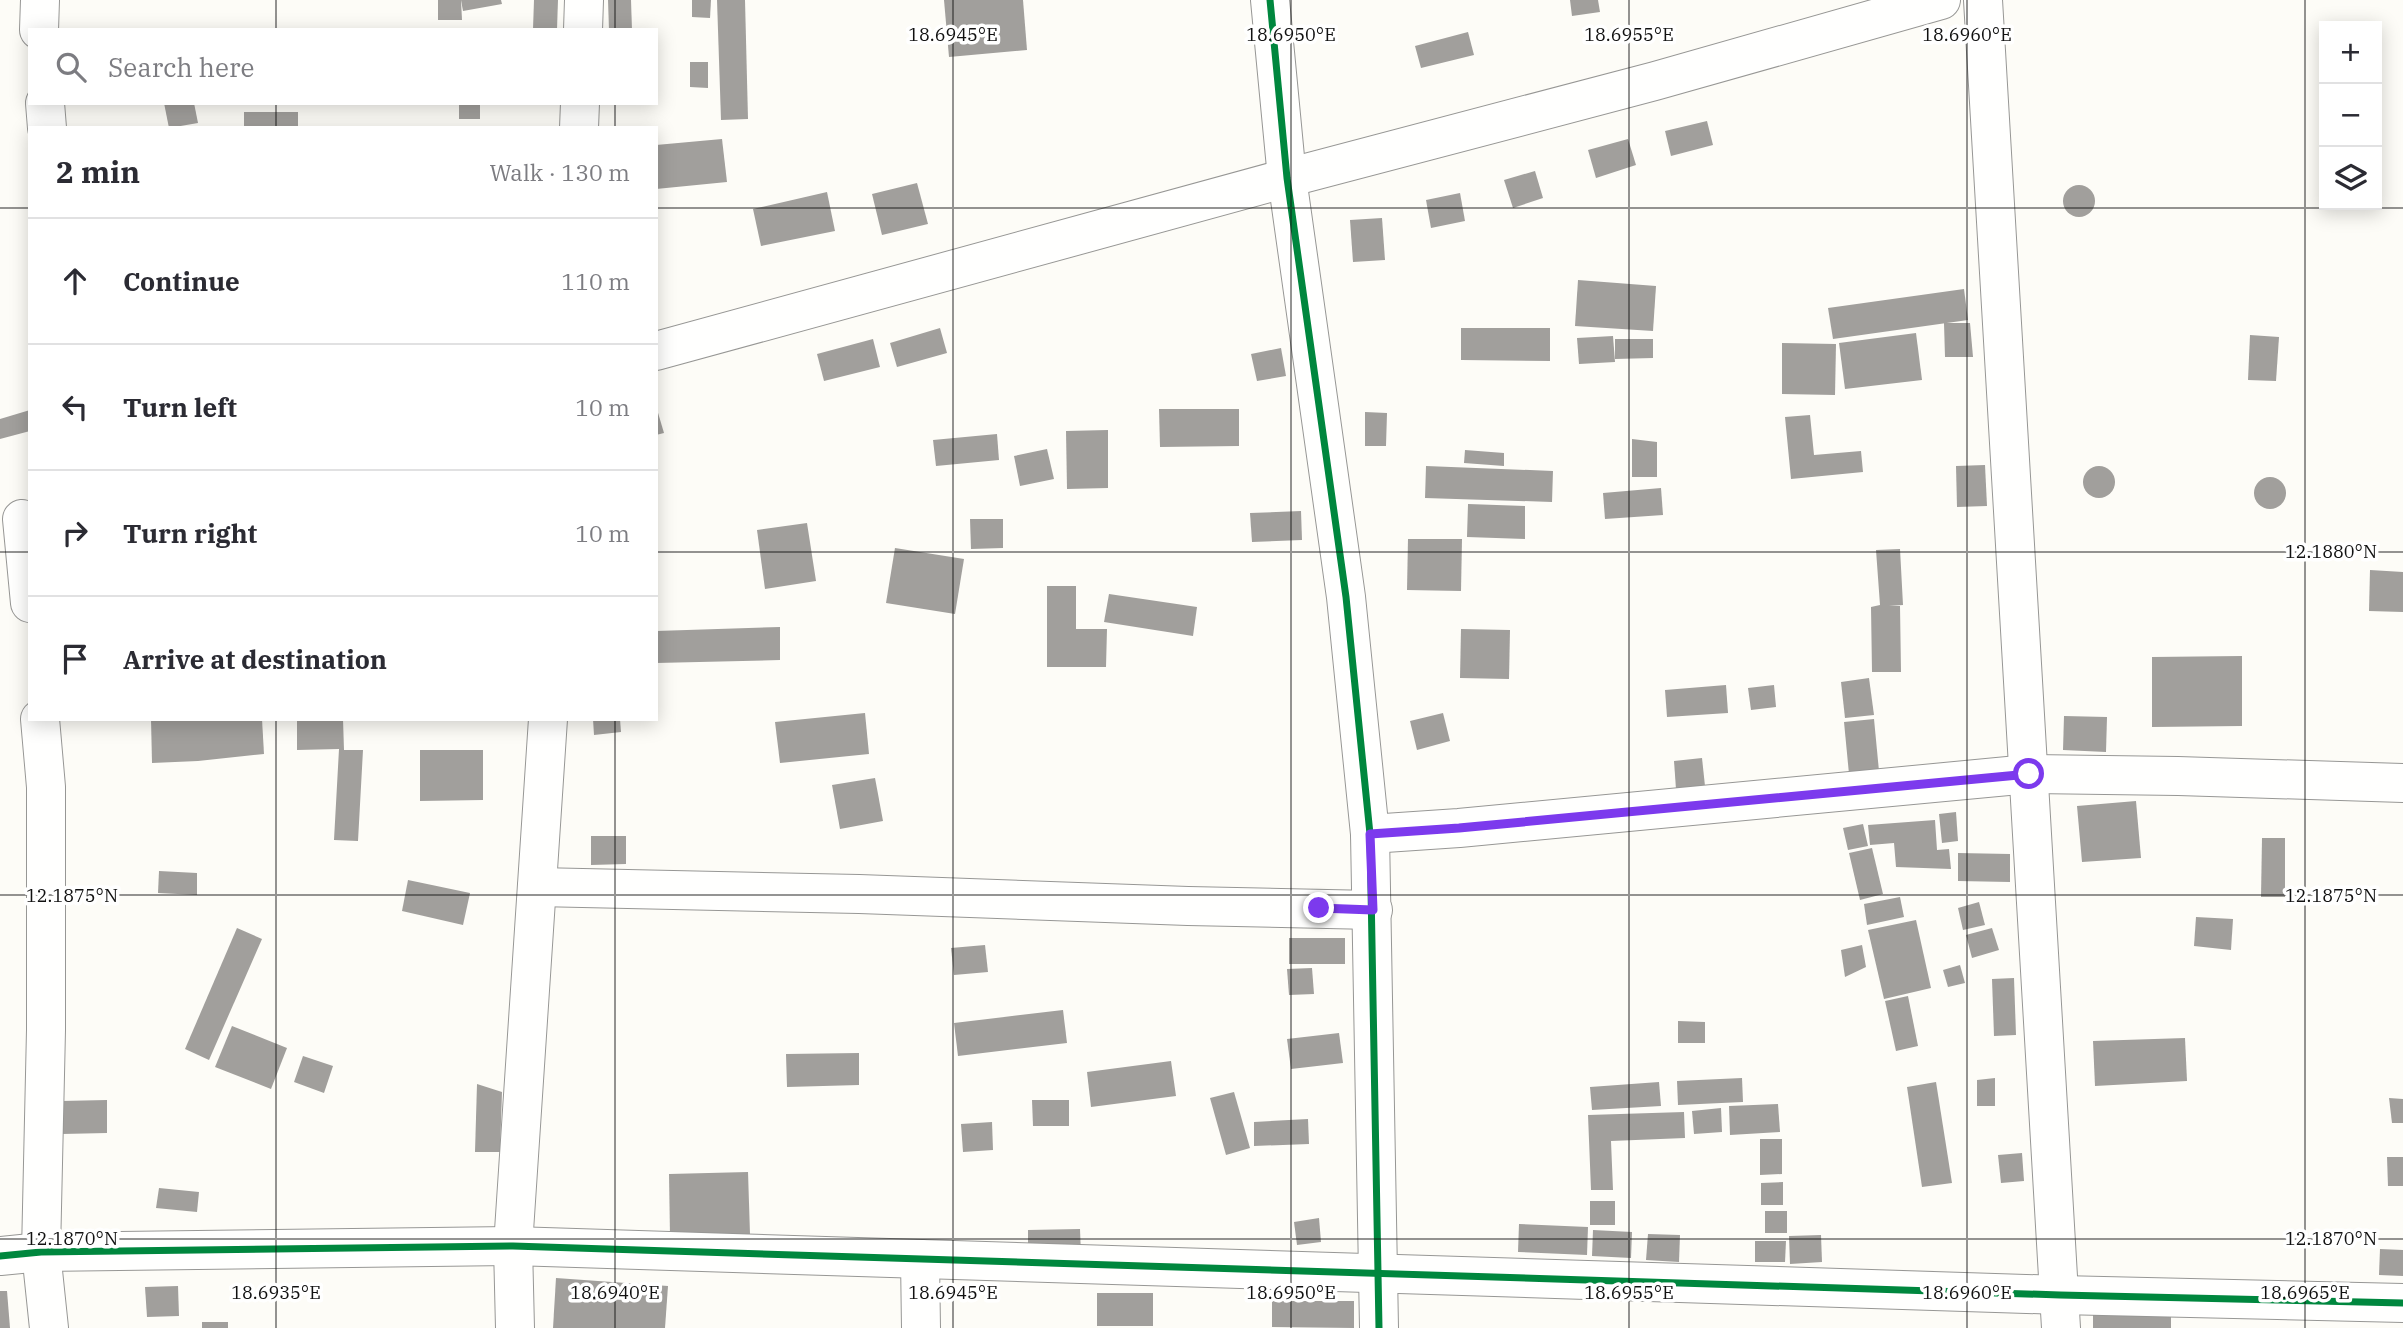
<!DOCTYPE html>
<html lang="en">
<head>
<meta charset="utf-8">
<style>
  :root { --surface:#fff; --page:#f7f7f7; --text:#2b2b33; --muted:#7c7c81; --line:#e1e1e2 }
  body { margin:0; font-family:"IBM Plex Serif",serif; background:var(--page); color:var(--text) }
  .controls { position:absolute; right:21px; top:21px; display:grid; overflow:hidden; border-radius:0px; box-shadow:0 4px 18px #0003 }
  .controls button { width:63px; height:63px; display:grid; place-items:center; padding:0; border:0; border-bottom:2px solid var(--line); background:var(--surface); color:var(--text); font:35px sans-serif }
  .stop { position:absolute; width:21px; height:21px; margin:-16px; border:5px solid #7c3aed; border-radius:50%; background:#fff }
  .stop.end { background:#7c3aed; border-color:#fff; box-shadow:0 2px 7px #0008 }
  .list { margin:0; padding:0; list-style:none }
  h2 { display:flex; justify-content:space-between; align-items:center; height:91px; margin:0; padding:0 28px; font-size:30px }
  h2 small { font-size:23px; font-weight:400; color:var(--muted) }
  .list li { display:grid; grid-template-columns:46px 1fr auto; gap:21px; align-items:center; box-sizing:border-box; height:126px; padding:0 28px; border-top:2px solid var(--line) }
  .list b { display:block; font-size:26px; white-space:nowrap }
  .list em { font-size:23px; font-style:normal; color:var(--muted) }
  .icon { flex:none; width:38px; height:38px; fill:none; stroke:currentColor; stroke-width:2; stroke-linecap:round; stroke-linejoin:round }
  .map { position:relative; flex:none; width:2403px; height:1328px; overflow:hidden }
  .search { position:absolute; background:var(--surface); box-shadow:0 4px 18px #0003; left:28px; top:28px; width:630px; height:77px; display:flex; align-items:center; gap:18px; box-sizing:border-box; padding:0 24px; border-radius:0px; color:var(--muted); font-size:26px }
  .panel { position:absolute; background:var(--surface); box-shadow:0 4px 18px #0003; left:28px; top:126px; width:630px; height:595px; border-radius:0px }
  .map>svg:first-child { display:block }
</style>
</head>
<body>
<div class="map">
<svg width="2403" height="1328" viewBox="0 0 2403 1328">
  <rect width="100%" height="100%" fill="#fdfcf7"/>
  <g fill="#a19f9c">
    <polygon points="438,0 461,0 462,20 438,20"/>
    <polygon points="461,0 501,0 502,4 463,11"/>
    <polygon points="534,0 558,0 557,29 533,29"/>
    <polygon points="608,0 631,0 632,30 609,30"/>
    <polygon points="692,0 711,0 710,18 692,17"/>
    <polygon points="717,0 745,0 748,119 721,120"/>
    <polygon points="944,0 1023,0 1027,50 949,57"/>
    <polygon points="1570,0 1598,0 1600,12 1572,16"/>
    <polygon points="1468,32 1474,55 1421,68 1415,46"/>
    <polygon points="690,62 708,62 708,88 690,87"/>
    <polygon points="164,103 194,103 198,123 169,128"/>
    <rect x="459" y="103" width="21" height="16"/>
    <rect x="244" y="112" width="54" height="16"/>
    <polygon points="1707,121 1713,145 1671,156 1665,131"/>
    <polygon points="722,139 727,182 656,189 656,145"/>
    <polygon points="1628,139 1636,165 1596,178 1588,150"/>
    <polygon points="1535,171 1543,198 1513,208 1504,180"/>
    <polygon points="917,183 928,224 882,235 872,194"/>
    <circle cx="2079" cy="201" r="16"/>
    <polygon points="827,192 835,231 761,246 753,209"/>
    <polygon points="1460,193 1465,221 1431,228 1426,200"/>
    <polygon points="1382,218 1385,260 1353,262 1350,220"/>
    <polygon points="1578,280 1656,286 1653,331 1575,326"/>
    <polygon points="1964,289 1968,320 1833,339 1828,308"/>
    <polygon points="1944,323 1970,323 1973,357 1945,357"/>
    <polygon points="940,328 947,353 897,367 890,343"/>
    <polygon points="1461,328 1550,328 1550,361 1461,360"/>
    <polygon points="1916,333 1922,380 1845,389 1839,343"/>
    <polygon points="2250,335 2279,337 2276,381 2248,380"/>
    <polygon points="1613,336 1615,362 1579,364 1577,338"/>
    <polygon points="873,339 880,367 824,381 817,354"/>
    <polygon points="1615,339 1653,339 1653,358 1615,359"/>
    <polygon points="1782,343 1836,344 1835,395 1782,394"/>
    <polygon points="1281,348 1286,376 1257,381 1251,354"/>
    <polygon points="656,406 664,433 656,435"/>
    <polygon points="1159,409 1239,409 1239,446 1160,447"/>
    <polygon points="30,410 30,431 0,439 0,419"/>
    <polygon points="1365,412 1387,413 1386,446 1365,446"/>
    <polygon points="1810,415 1814,455 1861,451 1863,472 1791,479 1785,417"/>
    <polygon points="1108,430 1108,488 1067,489 1066,431"/>
    <polygon points="997,434 999,460 936,466 933,440"/>
    <polygon points="1632,439 1657,442 1657,477 1632,477"/>
    <polygon points="1047,449 1054,479 1020,486 1014,456"/>
    <polygon points="1465,450 1504,453 1504,466 1464,463"/>
    <polygon points="1985,465 1987,506 1957,507 1956,466"/>
    <circle cx="2099" cy="482" r="16"/>
    <polygon points="1426,466 1553,471 1552,502 1425,498"/>
    <circle cx="2270" cy="493" r="16"/>
    <polygon points="1661,488 1663,515 1605,519 1603,493"/>
    <polygon points="1468,504 1525,506 1525,539 1467,537"/>
    <polygon points="1301,511 1302,540 1252,542 1250,513"/>
    <polygon points="970,519 1003,519 1003,548 971,549"/>
    <polygon points="807,523 816,581 765,589 757,530"/>
    <polygon points="1408,539 1462,539 1461,591 1407,590"/>
    <polygon points="895,548 964,559 955,614 886,603"/>
    <polygon points="1900,549 1903,605 1889,606 1900,606 1901,672 1872,672 1871,607 1880,605 1876,550"/>
    <polygon points="2370,570 2403,572 2403,612 2369,611"/>
    <polygon points="1047,586 1076,586 1076,629 1107,629 1106,667 1047,667"/>
    <polygon points="1109,594 1197,607 1193,636 1104,622"/>
    <polygon points="780,627 780,660 656,663 656,631"/>
    <polygon points="1461,629 1510,630 1509,679 1460,678"/>
    <polygon points="2242,656 2242,726 2152,727 2152,657"/>
    <polygon points="1869,678 1874,715 1845,718 1841,682"/>
    <polygon points="1726,685 1728,713 1667,717 1665,690"/>
    <polygon points="1774,685 1776,707 1751,710 1748,688"/>
    <polygon points="865,713 869,754 780,763 775,722"/>
    <polygon points="1443,713 1450,741 1417,750 1410,721"/>
    <polygon points="2064,716 2107,717 2106,752 2063,750"/>
    <polygon points="151,719 262,719 264,754 198,761 152,763"/>
    <polygon points="297,719 343,719 344,750 363,750 358,841 334,840 339,749 297,750"/>
    <polygon points="593,719 620,719 621,732 594,735"/>
    <polygon points="1874,719 1879,771 1849,774 1844,722"/>
    <polygon points="420,750 483,750 483,800 420,801"/>
    <polygon points="1702,758 1705,786 1676,789 1674,761"/>
    <polygon points="875,778 883,821 840,829 832,785"/>
    <polygon points="2136,801 2141,858 2082,862 2077,806"/>
    <polygon points="1956,812 1958,841 1942,843 1939,814"/>
    <polygon points="1935,820 1937,850 1949,849 1951,869 1896,867 1894,843 1870,845 1868,825"/>
    <polygon points="1863,824 1868,846 1848,850 1843,828"/>
    <polygon points="591,836 626,836 626,864 591,865"/>
    <polygon points="2262,838 2285,838 2285,897 2261,897"/>
    <polygon points="1872,848 1883,894 1860,900 1849,853"/>
    <polygon points="1958,853 2010,854 2010,882 1958,881"/>
    <polygon points="159,871 197,873 197,895 158,893"/>
    <polygon points="408,880 470,893 463,925 402,911"/>
    <polygon points="1900,897 1904,917 1867,925 1864,904"/>
    <polygon points="1979,902 1985,925 1963,930 1958,908"/>
    <polygon points="2196,917 2233,919 2231,950 2194,946"/>
    <polygon points="1916,920 1931,988 1884,999 1868,930"/>
    <polygon points="237,928 262,939 209,1060 185,1049"/>
    <polygon points="1992,928 1999,950 1972,958 1966,935"/>
    <rect x="1289" y="938" width="56" height="26"/>
    <polygon points="985,945 988,972 954,975 951,948"/>
    <polygon points="1862,945 1866,967 1845,977 1841,950"/>
    <polygon points="1960,965 1965,983 1948,987 1943,970"/>
    <polygon points="1312,968 1314,994 1289,995 1287,969"/>
    <polygon points="2014,978 2016,1035 1994,1036 1992,979"/>
    <polygon points="1908,996 1918,1046 1896,1051 1885,1001"/>
    <polygon points="1063,1010 1067,1043 958,1056 954,1023"/>
    <polygon points="1678,1021 1705,1022 1705,1043 1678,1043"/>
    <polygon points="232,1026 287,1048 271,1089 215,1067"/>
    <polygon points="1339,1033 1343,1063 1291,1069 1287,1039"/>
    <polygon points="2185,1038 2187,1081 2095,1086 2093,1041"/>
    <polygon points="859,1053 859,1085 787,1087 786,1054"/>
    <polygon points="303,1056 333,1066 324,1093 294,1082"/>
    <polygon points="1171,1061 1176,1096 1091,1107 1087,1072"/>
    <polygon points="1742,1078 1743,1102 1678,1105 1677,1081"/>
    <polygon points="1995,1078 1995,1106 1977,1106 1977,1080"/>
    <polygon points="1659,1082 1661,1106 1592,1110 1590,1087"/>
    <polygon points="1936,1082 1952,1183 1922,1187 1907,1087"/>
    <polygon points="477,1084 502,1092 500,1152 475,1152"/>
    <polygon points="1234,1092 1250,1148 1226,1155 1210,1098"/>
    <polygon points="2389,1098 2403,1099 2403,1123 2392,1123"/>
    <polygon points="107,1100 107,1133 62,1134 61,1101"/>
    <polygon points="1032,1100 1069,1100 1069,1126 1033,1126"/>
    <polygon points="1778,1104 1780,1132 1730,1135 1729,1106"/>
    <polygon points="1721,1108 1722,1132 1694,1134 1692,1111"/>
    <polygon points="1684,1112 1685,1138 1611,1141 1613,1190 1591,1190 1588,1115"/>
    <polygon points="1308,1119 1309,1144 1254,1146 1254,1122"/>
    <polygon points="992,1122 993,1150 963,1152 961,1124"/>
    <polygon points="1760,1139 1782,1139 1782,1174 1760,1175"/>
    <polygon points="2022,1153 2024,1181 2001,1183 1998,1155"/>
    <polygon points="2387,1157 2403,1157 2403,1186 2388,1186"/>
    <polygon points="748,1172 750,1234 670,1236 669,1174"/>
    <polygon points="1783,1182 1783,1205 1761,1205 1761,1183"/>
    <polygon points="159,1188 199,1192 197,1212 156,1208"/>
    <rect x="1590" y="1201" width="25" height="24"/>
    <rect x="1765" y="1211" width="22" height="22"/>
    <polygon points="1319,1218 1321,1242 1297,1245 1294,1222"/>
    <polygon points="1519,1224 1588,1227 1587,1255 1518,1252"/>
    <polygon points="1080,1229 1081,1255 1028,1256 1028,1230"/>
    <polygon points="1593,1230 1632,1232 1631,1258 1592,1256"/>
    <polygon points="1648,1234 1680,1235 1679,1262 1646,1260"/>
    <polygon points="1821,1235 1822,1262 1790,1264 1789,1236"/>
    <polygon points="1755,1241 1786,1241 1785,1262 1755,1262"/>
    <polygon points="2380,1249 2403,1250 2403,1276 2379,1275"/>
    <polygon points="556,1278 668,1286 665,1328 553,1328"/>
    <polygon points="178,1286 179,1316 147,1317 145,1287"/>
    <polygon points="0,1291 7,1291 10,1328 0,1328"/>
    <rect x="1097" y="1293" width="56" height="33"/>
    <polygon points="1272,1301 1354,1301 1354,1328 1272,1327"/>
    <rect x="2093" y="1311" width="78" height="17"/>
    <rect x="202" y="1322" width="26" height="6"/>
  </g>
  <g fill="none" stroke-linecap="round" stroke-linejoin="round">
    <g stroke="#979795" stroke-width="40">
      <g id="street">
        <polyline points="1270,0 1287,178 1346,597 1370,834 1379,1328"/>
        <polyline points="1983,0 2061,1328"/>
        <polyline points="39,30 40,0"/>
        <polyline points="583,30 584,0"/>
        <polyline points="45,103 47,128"/>
        <polyline points="579,128 580,103"/>
        <polyline points="656,351 1287,178 1655,81 1941,0"/>
        <polyline points="22,519 30,603"/>
        <polyline points="40,719 46,787 46,1030 41,1252 49,1328"/>
        <polyline points="1370,834 1459,828 2029,774 2178,776 2403,783"/>
        <polyline points="537,887 859,894 1188,906 1373,910"/>
        <polyline points="0,1256 41,1252 513,1246 2060,1295 2403,1303"/>
        <polyline points="920,1259 921,1328"/>
        <polyline points="515,1328 513,1246 548,719"/>
      </g>
    </g>
    <use href="#street" stroke="#fffffe" stroke-width="38"/>
    <g stroke="#fff" stroke-width="11">
      <g id="cycleway">
        <polyline points="1270,0 1287,178 1346,597 1370,834 1379,1328"/>
        <polyline points="0,1256 41,1252 513,1246 2060,1295 2403,1303"/>
      </g>
    </g>
    <use href="#cycleway" stroke="#00873e" stroke-width="7"/>
  </g>
  <g fill="none" stroke-linecap="round" stroke-linejoin="round">
    <polyline stroke="#7c3aed" stroke-width="9" points="1319,908 1373,910 1370,834 1459,828 2029,774"/>
  </g>
  <path fill="none" stroke="#111" stroke-width="2" stroke-opacity="0.45" d="M276,0V30M615,0V30M953,0V1328M1291,0V1328M1629,0V1328M1967,0V1328M2305,0V1328M276,103V128M615,103V128M0,208H30M656,208H2403M0,552H30M656,552H2403M276,719V1328M615,719V1328M0,895H2403M0,1239H2403"/>
  <g font-size="18" text-anchor="middle" fill="#111" stroke="#fff" stroke-width="7" stroke-linejoin="round" paint-order="stroke">
    <text x="953" y="41">18.6945°E</text>
    <text x="1291" y="41">18.6950°E</text>
    <text x="1629" y="41">18.6955°E</text>
    <text x="1967" y="41">18.6960°E</text>
    <text x="2331" y="558">12.1880°N</text>
    <text x="72" y="902">12.1875°N</text>
    <text x="2331" y="902">12.1875°N</text>
    <text x="72" y="1245">12.1870°N</text>
    <text x="2331" y="1245">12.1870°N</text>
    <text x="276" y="1299">18.6935°E</text>
    <text x="615" y="1299">18.6940°E</text>
    <text x="953" y="1299">18.6945°E</text>
    <text x="1291" y="1299">18.6950°E</text>
    <text x="1629" y="1299">18.6955°E</text>
    <text x="1967" y="1299">18.6960°E</text>
    <text x="2305" y="1299">18.6965°E</text>
  </g>
</svg>
<div class="controls">
<button>+</button>
<button>−</button>
<button><svg class="icon" aria-label="layers" viewBox="0 0 24 24"><path d="M12 4l9 5-9 5-9-5zM3 14l9 5 9-5"/></svg></button>
</div>
<div class="stop" style="left:2029px;top:774px"></div>
<div class="stop end" style="left:1319px;top:908px"></div>
<div class="search"><svg class="icon" aria-label="search" viewBox="0 0 24 24"><circle cx="10" cy="10" r="6"/><path d="M15 15l6 6"/></svg>Search here</div>
<section class="panel">
<h2>2 min<small>Walk · 130 m</small></h2>
<ul class="list">
<li><svg class="icon" aria-label="ahead" viewBox="0 0 24 24"><path d="M12 20V5M6 11l6-6 6 6"/></svg><div><b>Continue</b></div><em>110 m</em></li>
<li><svg class="icon" aria-label="left" viewBox="0 0 24 24"><path d="M17 20v-9H6M10 6l-5 5 5 5"/></svg><div><b>Turn left</b></div><em>10 m</em></li>
<li><svg class="icon" aria-label="right" viewBox="0 0 24 24"><path d="M7 20v-9h11M14 6l5 5-5 5"/></svg><div><b>Turn right</b></div><em>10 m</em></li>
<li><svg class="icon" aria-label="arrive" viewBox="0 0 24 24"><path d="M6 21V4h12l-3 4 3 4H6"/></svg><div><b>Arrive at destination</b></div></li>
</ul>
</section>
</div>
</body>
</html>
